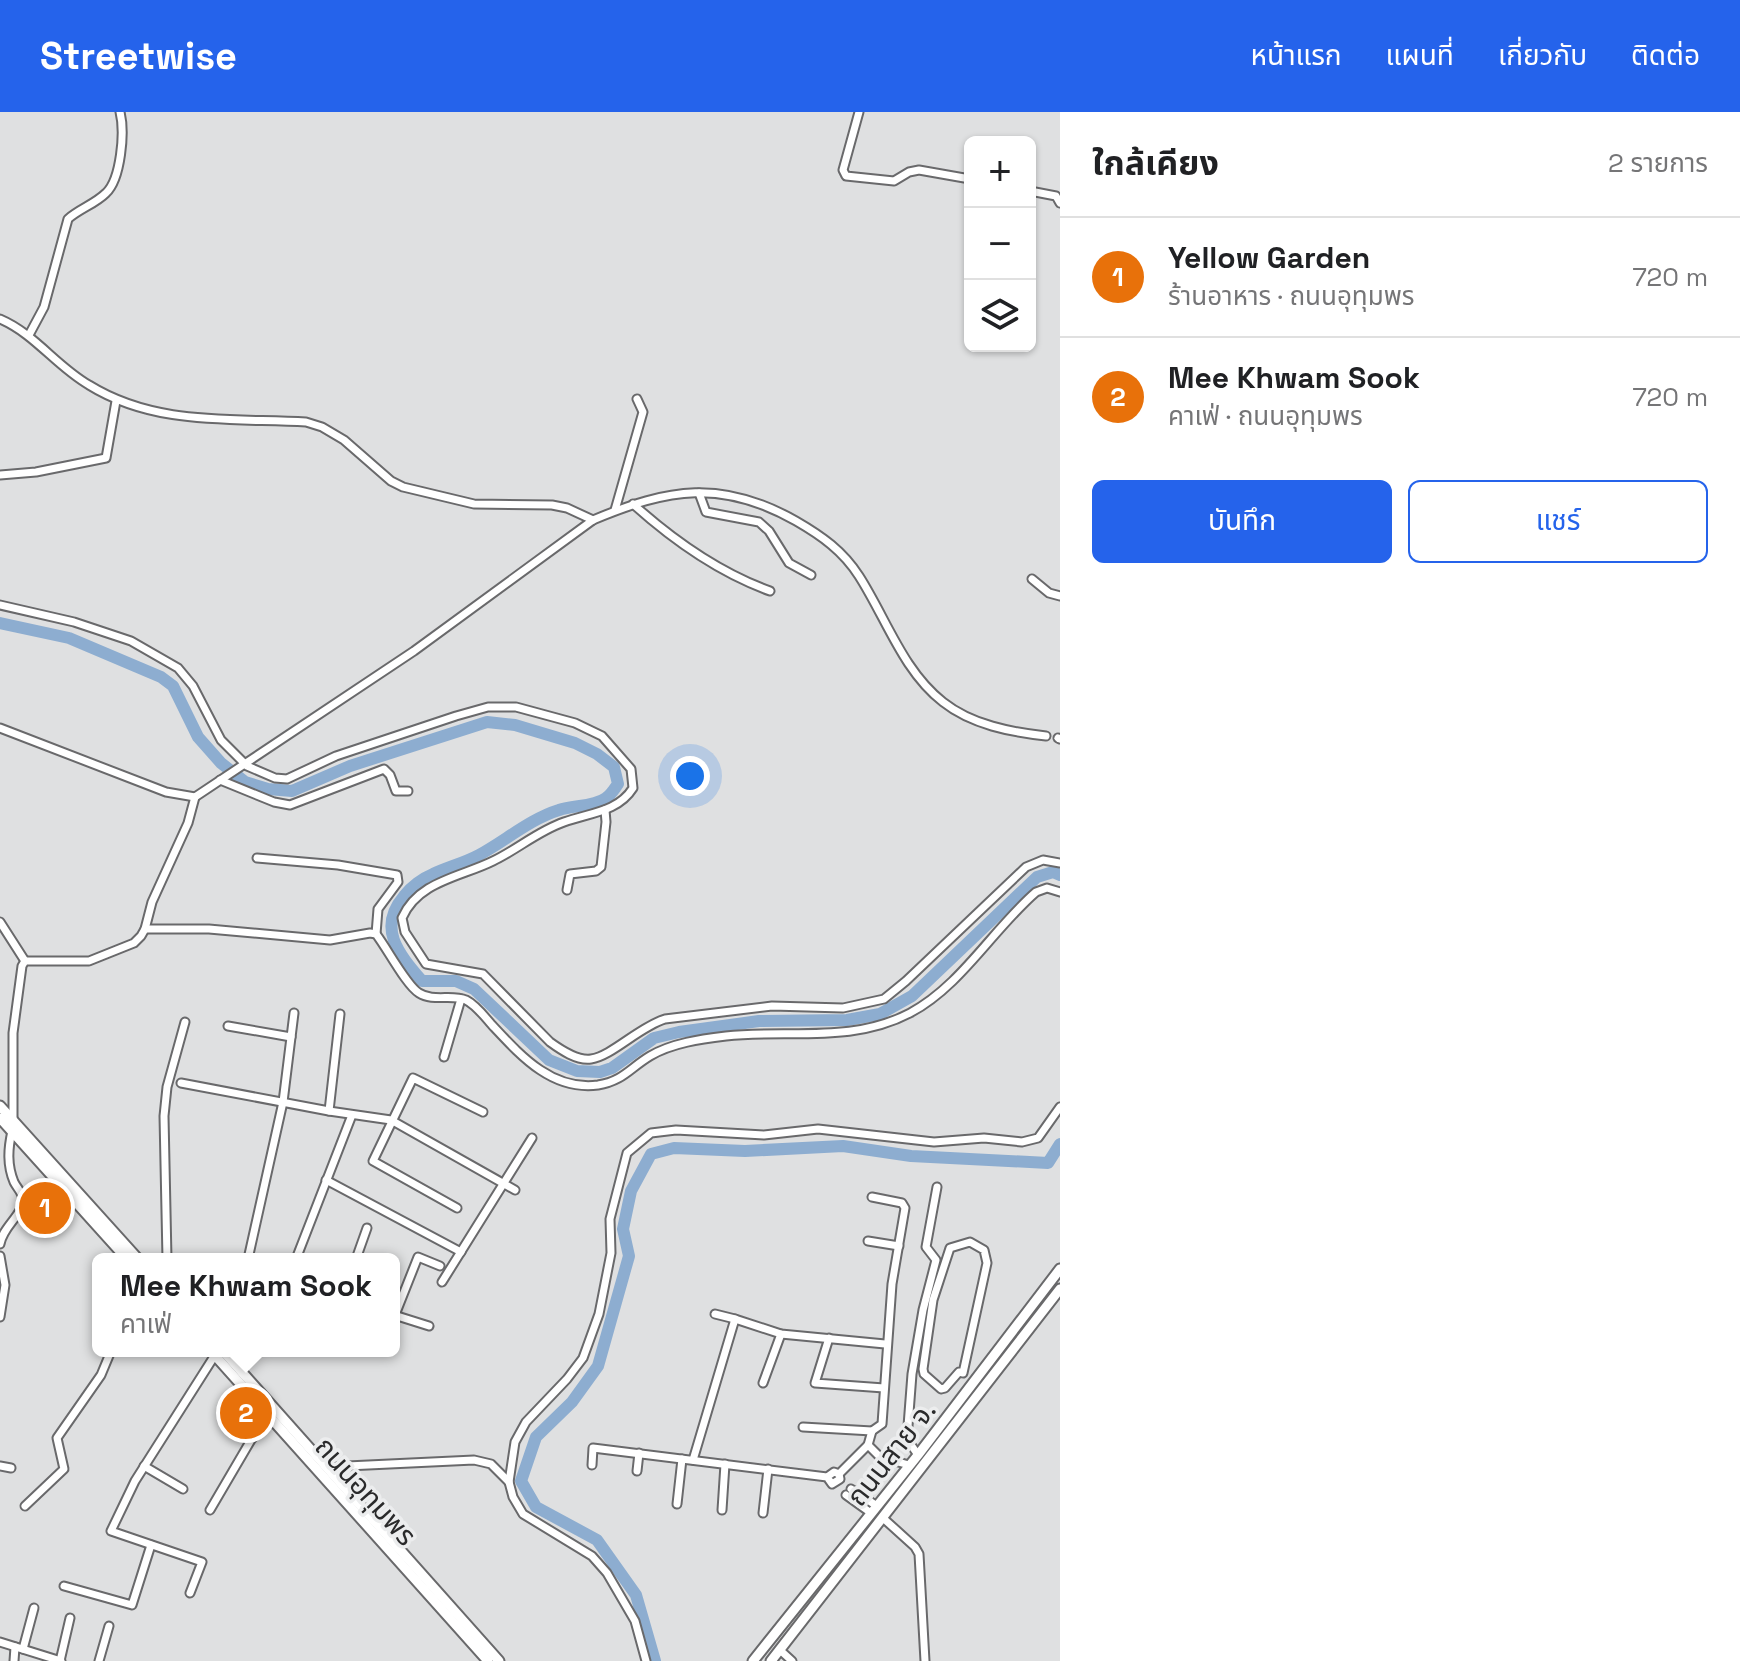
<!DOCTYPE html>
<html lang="th">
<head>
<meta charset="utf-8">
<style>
  :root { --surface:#fff; --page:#f6f6f6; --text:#202124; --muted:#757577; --line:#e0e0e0; --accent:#2563eb }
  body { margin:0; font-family:"Space Grotesk","Noto Sans Thai",sans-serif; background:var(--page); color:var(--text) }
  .controls { position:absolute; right:24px; top:24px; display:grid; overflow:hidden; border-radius:12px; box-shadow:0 2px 6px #0004 }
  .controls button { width:72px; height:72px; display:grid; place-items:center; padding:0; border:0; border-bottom:2px solid var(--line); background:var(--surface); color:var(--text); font:40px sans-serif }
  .you { position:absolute; left:690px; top:664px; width:28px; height:28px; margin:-20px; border:6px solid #fff; border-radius:50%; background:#1a73e8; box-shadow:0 0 0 12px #1a73e833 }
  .badge { display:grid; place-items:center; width:52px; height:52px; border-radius:50%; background:var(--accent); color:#fff; font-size:26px; font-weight:700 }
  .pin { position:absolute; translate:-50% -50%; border:4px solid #fff; box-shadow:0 2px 8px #0006 }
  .popup { position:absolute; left:92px; top:1141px; width:308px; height:104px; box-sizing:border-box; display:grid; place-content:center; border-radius:12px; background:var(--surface); filter:drop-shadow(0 2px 6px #0005); font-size:26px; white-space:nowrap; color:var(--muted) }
  .popup b { font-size:30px; color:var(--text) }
  .popup::after { content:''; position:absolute; left:50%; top:100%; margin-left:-16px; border:16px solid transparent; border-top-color:var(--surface) }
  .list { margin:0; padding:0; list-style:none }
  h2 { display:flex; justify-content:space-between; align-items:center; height:104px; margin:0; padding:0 32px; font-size:34px }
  h2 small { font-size:26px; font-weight:400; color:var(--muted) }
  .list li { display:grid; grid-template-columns:52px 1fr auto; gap:24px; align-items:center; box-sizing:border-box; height:120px; padding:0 32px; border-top:2px solid var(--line) }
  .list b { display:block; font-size:30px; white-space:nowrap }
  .list p { margin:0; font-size:26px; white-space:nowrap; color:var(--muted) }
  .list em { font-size:26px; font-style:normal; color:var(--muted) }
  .actions { display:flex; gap:16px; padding:24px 32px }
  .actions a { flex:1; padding:18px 0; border:2px solid var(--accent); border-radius:12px; text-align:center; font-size:28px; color:var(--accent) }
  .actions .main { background:var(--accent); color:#fff }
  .icon { flex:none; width:44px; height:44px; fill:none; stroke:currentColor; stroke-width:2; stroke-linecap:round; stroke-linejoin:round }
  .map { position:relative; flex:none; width:1060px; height:1549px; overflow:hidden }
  header { display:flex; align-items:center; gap:48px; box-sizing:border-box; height:112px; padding:0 40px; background:var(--accent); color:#fff }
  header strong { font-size:38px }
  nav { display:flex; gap:44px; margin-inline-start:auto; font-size:28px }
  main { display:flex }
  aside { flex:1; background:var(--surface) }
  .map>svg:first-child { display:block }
</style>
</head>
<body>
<header>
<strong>Streetwise</strong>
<nav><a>หน้าแรก</a><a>แผนที่</a><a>เกี่ยวกับ</a><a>ติดต่อ</a></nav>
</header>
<main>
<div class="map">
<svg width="1060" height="1549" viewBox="0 0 1060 1549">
  <rect width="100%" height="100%" fill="#dfe0e1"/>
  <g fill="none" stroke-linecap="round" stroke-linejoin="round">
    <g stroke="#8dadd0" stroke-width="12">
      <path d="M0,511L69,526L161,565L173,574L198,625L221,651L245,670L268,677L292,679L350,654L487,610L515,613L575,631L597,642L614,655L618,672C615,676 611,683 606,686C594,695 573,693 559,698C530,707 505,729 479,743C464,751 448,755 433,762C423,766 411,775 404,784C377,816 398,841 422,869H456L474,877L549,948L577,959L600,960L612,956L654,926L679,920L759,909L847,908L880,902L912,884L1037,765L1053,760L1060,763"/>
      <polyline points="655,1549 636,1483 597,1428 536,1395 521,1369 536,1325 572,1290 598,1254 629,1144 623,1117 631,1079 651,1042 674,1036 745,1039 843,1034 911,1044 1048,1051 1060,1032"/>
    </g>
    <g stroke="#69696b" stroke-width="11">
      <g id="street">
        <polyline points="859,0 843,58 846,64 894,69 909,60 919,58 970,67"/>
        <polyline points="1030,79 1056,84 1060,91"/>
        <path d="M0,207C35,222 56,254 89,273C155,314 231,306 306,310L322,315L344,328L391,369L403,375L474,392L552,393L567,396L593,408"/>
        <path d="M29,223L44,195L68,107C79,97 95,92 106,81C121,67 125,20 120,0"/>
        <polyline points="0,363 36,360 106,346 116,289"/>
        <polyline points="699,381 706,400 759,410 769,419 789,451 811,463"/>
        <path d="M633,392C673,428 720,461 770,479"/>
        <polyline points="615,398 643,300 637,287"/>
        <polyline points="1032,467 1049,481 1060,484"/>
        <path d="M0,493L74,510L131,529L178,556L193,574L221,628L247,654L275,666L287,667L336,644L456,604L488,595H516L575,611L602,624L631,657L633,676C618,700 589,701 564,710C538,719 518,737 493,749C461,765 418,769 402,806L405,820L426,852L483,862L550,930C561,938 577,949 591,947C612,944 639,915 665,907L772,894L843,896L884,887L906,869L1026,755L1043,748L1060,751"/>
        <path d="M0,616L166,680L195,685L414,539L593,408C669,376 722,367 796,409C822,424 843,439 859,464C886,506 903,559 943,590C972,613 1011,620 1046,624"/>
        <polyline points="1058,626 1060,627"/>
        <polyline points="220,668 274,690 290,693 384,657 390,663 396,679 408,679"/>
        <polyline points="257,746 338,753 397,763 398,770 378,797 376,822"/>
        <polyline points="567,778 570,762 596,759 601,755 606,710 605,698"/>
        <polyline points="0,810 25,849"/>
        <path d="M145,817H209L330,828L370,821L376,822C387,836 406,873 419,881C433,890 452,882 466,888C476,893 485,905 492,913C521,944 552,979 598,973C623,969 630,956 650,944C672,931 701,927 726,924C789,917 851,932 910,901C961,874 993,817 1036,780L1047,776L1060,780"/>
        <polyline points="228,914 291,925"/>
        <polyline points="444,945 461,887"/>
        <polyline points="181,971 329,999 391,1008 515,1078"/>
        <polyline points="329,999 340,902"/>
        <polyline points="13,1008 13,921 22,854 25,849 89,849 134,831 141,824 145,817 152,790 188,711 195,685"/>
        <polyline points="326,1068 461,1140"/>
        <polyline points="457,1096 373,1049 413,966 483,1000"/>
        <polyline points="868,1129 899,1134"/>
        <polygon points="970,1130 984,1138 987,1151 963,1261 959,1260 945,1276 941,1277 924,1262 923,1257 933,1188 950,1136"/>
        <path d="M0,1132C3,1114 24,1102 23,1087C22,1080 17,1076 14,1070C7,1053 8,1037 12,1019"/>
        <polyline points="0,1144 5,1173 0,1205"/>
        <polyline points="167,1147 164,1004 167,975 185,910"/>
        <polyline points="248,1147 283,990 294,901"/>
        <polyline points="296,1147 352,1003"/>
        <polyline points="356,1147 367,1116"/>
        <polyline points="442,1170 532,1026"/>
        <polyline points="715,1202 735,1207"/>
        <polyline points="394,1203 429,1214"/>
        <polyline points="395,1203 418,1145 440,1154"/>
        <polyline points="829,1226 815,1271 884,1276"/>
        <polyline points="763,1271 781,1222"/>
        <polyline points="803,1315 872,1319"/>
        <polyline points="868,1333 880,1345 909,1353"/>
        <polyline points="918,1343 907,1327 912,1262 923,1198 936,1148 926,1135 937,1075"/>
        <polyline points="693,1348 735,1207 781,1222 885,1232"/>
        <polyline points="592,1353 593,1336 827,1365 834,1360 839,1362 840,1367 832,1372 827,1365"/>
        <polyline points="0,1354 11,1356"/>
        <polyline points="144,1354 183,1377"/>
        <polyline points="326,1355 474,1348 491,1352 509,1370"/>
        <polyline points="637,1359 639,1341"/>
        <polyline points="839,1362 868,1333 872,1319 882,1312 892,1172 905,1096 902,1091 872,1085"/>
        <polyline points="851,1377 877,1394"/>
        <polyline points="846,1383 871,1401"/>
        <polyline points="677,1392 682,1347"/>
        <polyline points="25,1394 64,1357 57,1326 101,1263 111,1239"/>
        <polyline points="210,1398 251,1328 271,1305"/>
        <polyline points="722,1398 725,1352"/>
        <polyline points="763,1401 768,1357"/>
        <polyline points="883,1406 915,1435 919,1442 925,1549"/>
        <polyline points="64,1474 132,1493 151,1433"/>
        <polyline points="190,1481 202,1450 111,1419 135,1369 215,1243"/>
        <polyline points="0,1530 61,1549"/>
        <polyline points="23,1537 34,1496"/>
        <polyline points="780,1538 792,1549"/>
        <polyline points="14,1549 15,1535"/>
        <polyline points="60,1549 70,1506"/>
        <polyline points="99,1549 109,1514"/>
        <polyline points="646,1549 635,1509 607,1461 592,1444 523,1402 513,1385 509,1370 515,1330 526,1310 567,1267 583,1246 599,1202 611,1141 610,1107 627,1041 651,1021 676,1018 764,1023 818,1017 934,1030 984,1026 1022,1030 1038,1026 1060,995"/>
      </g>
    </g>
    <g stroke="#69696b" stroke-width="13">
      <g id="secondary">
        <polyline points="0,994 138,1147"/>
        <polyline points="0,1006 127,1147"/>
        <polyline points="211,1239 488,1549"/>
        <polyline points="223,1239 499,1549"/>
        <polyline points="753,1549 918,1343 1060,1157"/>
        <polyline points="771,1549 1060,1177"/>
      </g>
    </g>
    <use href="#street" stroke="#fff" stroke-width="7"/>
    <use href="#secondary" stroke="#fff" stroke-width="9"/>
  </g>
  <g text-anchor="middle" stroke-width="7" stroke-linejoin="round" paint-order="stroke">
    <g font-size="28" fill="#2a2a2b" stroke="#ecedee">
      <text transform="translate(891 1341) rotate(-52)" y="10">ถนนสาย จ.</text>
      <text transform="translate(366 1379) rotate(48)" y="10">ถนนอุทุมพร</text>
    </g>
  </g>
</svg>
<div class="controls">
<button>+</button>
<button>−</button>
<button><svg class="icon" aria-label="layers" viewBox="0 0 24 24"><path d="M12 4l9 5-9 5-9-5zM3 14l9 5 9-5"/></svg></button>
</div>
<div class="you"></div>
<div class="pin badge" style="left:45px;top:1096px;background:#e8710a">1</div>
<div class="pin badge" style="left:246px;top:1301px;background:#e8710a">2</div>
<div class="popup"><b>Mee Khwam Sook</b>คาเฟ่</div>
</div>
<aside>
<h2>ใกล้เคียง<small>2 รายการ</small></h2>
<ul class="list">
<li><span class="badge" style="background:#e8710a">1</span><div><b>Yellow Garden</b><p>ร้านอาหาร · ถนนอุทุมพร</p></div><em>720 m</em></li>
<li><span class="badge" style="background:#e8710a">2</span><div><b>Mee Khwam Sook</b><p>คาเฟ่ · ถนนอุทุมพร</p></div><em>720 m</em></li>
</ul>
<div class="actions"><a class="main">บันทึก</a><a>แชร์</a></div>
</aside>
</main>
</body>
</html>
